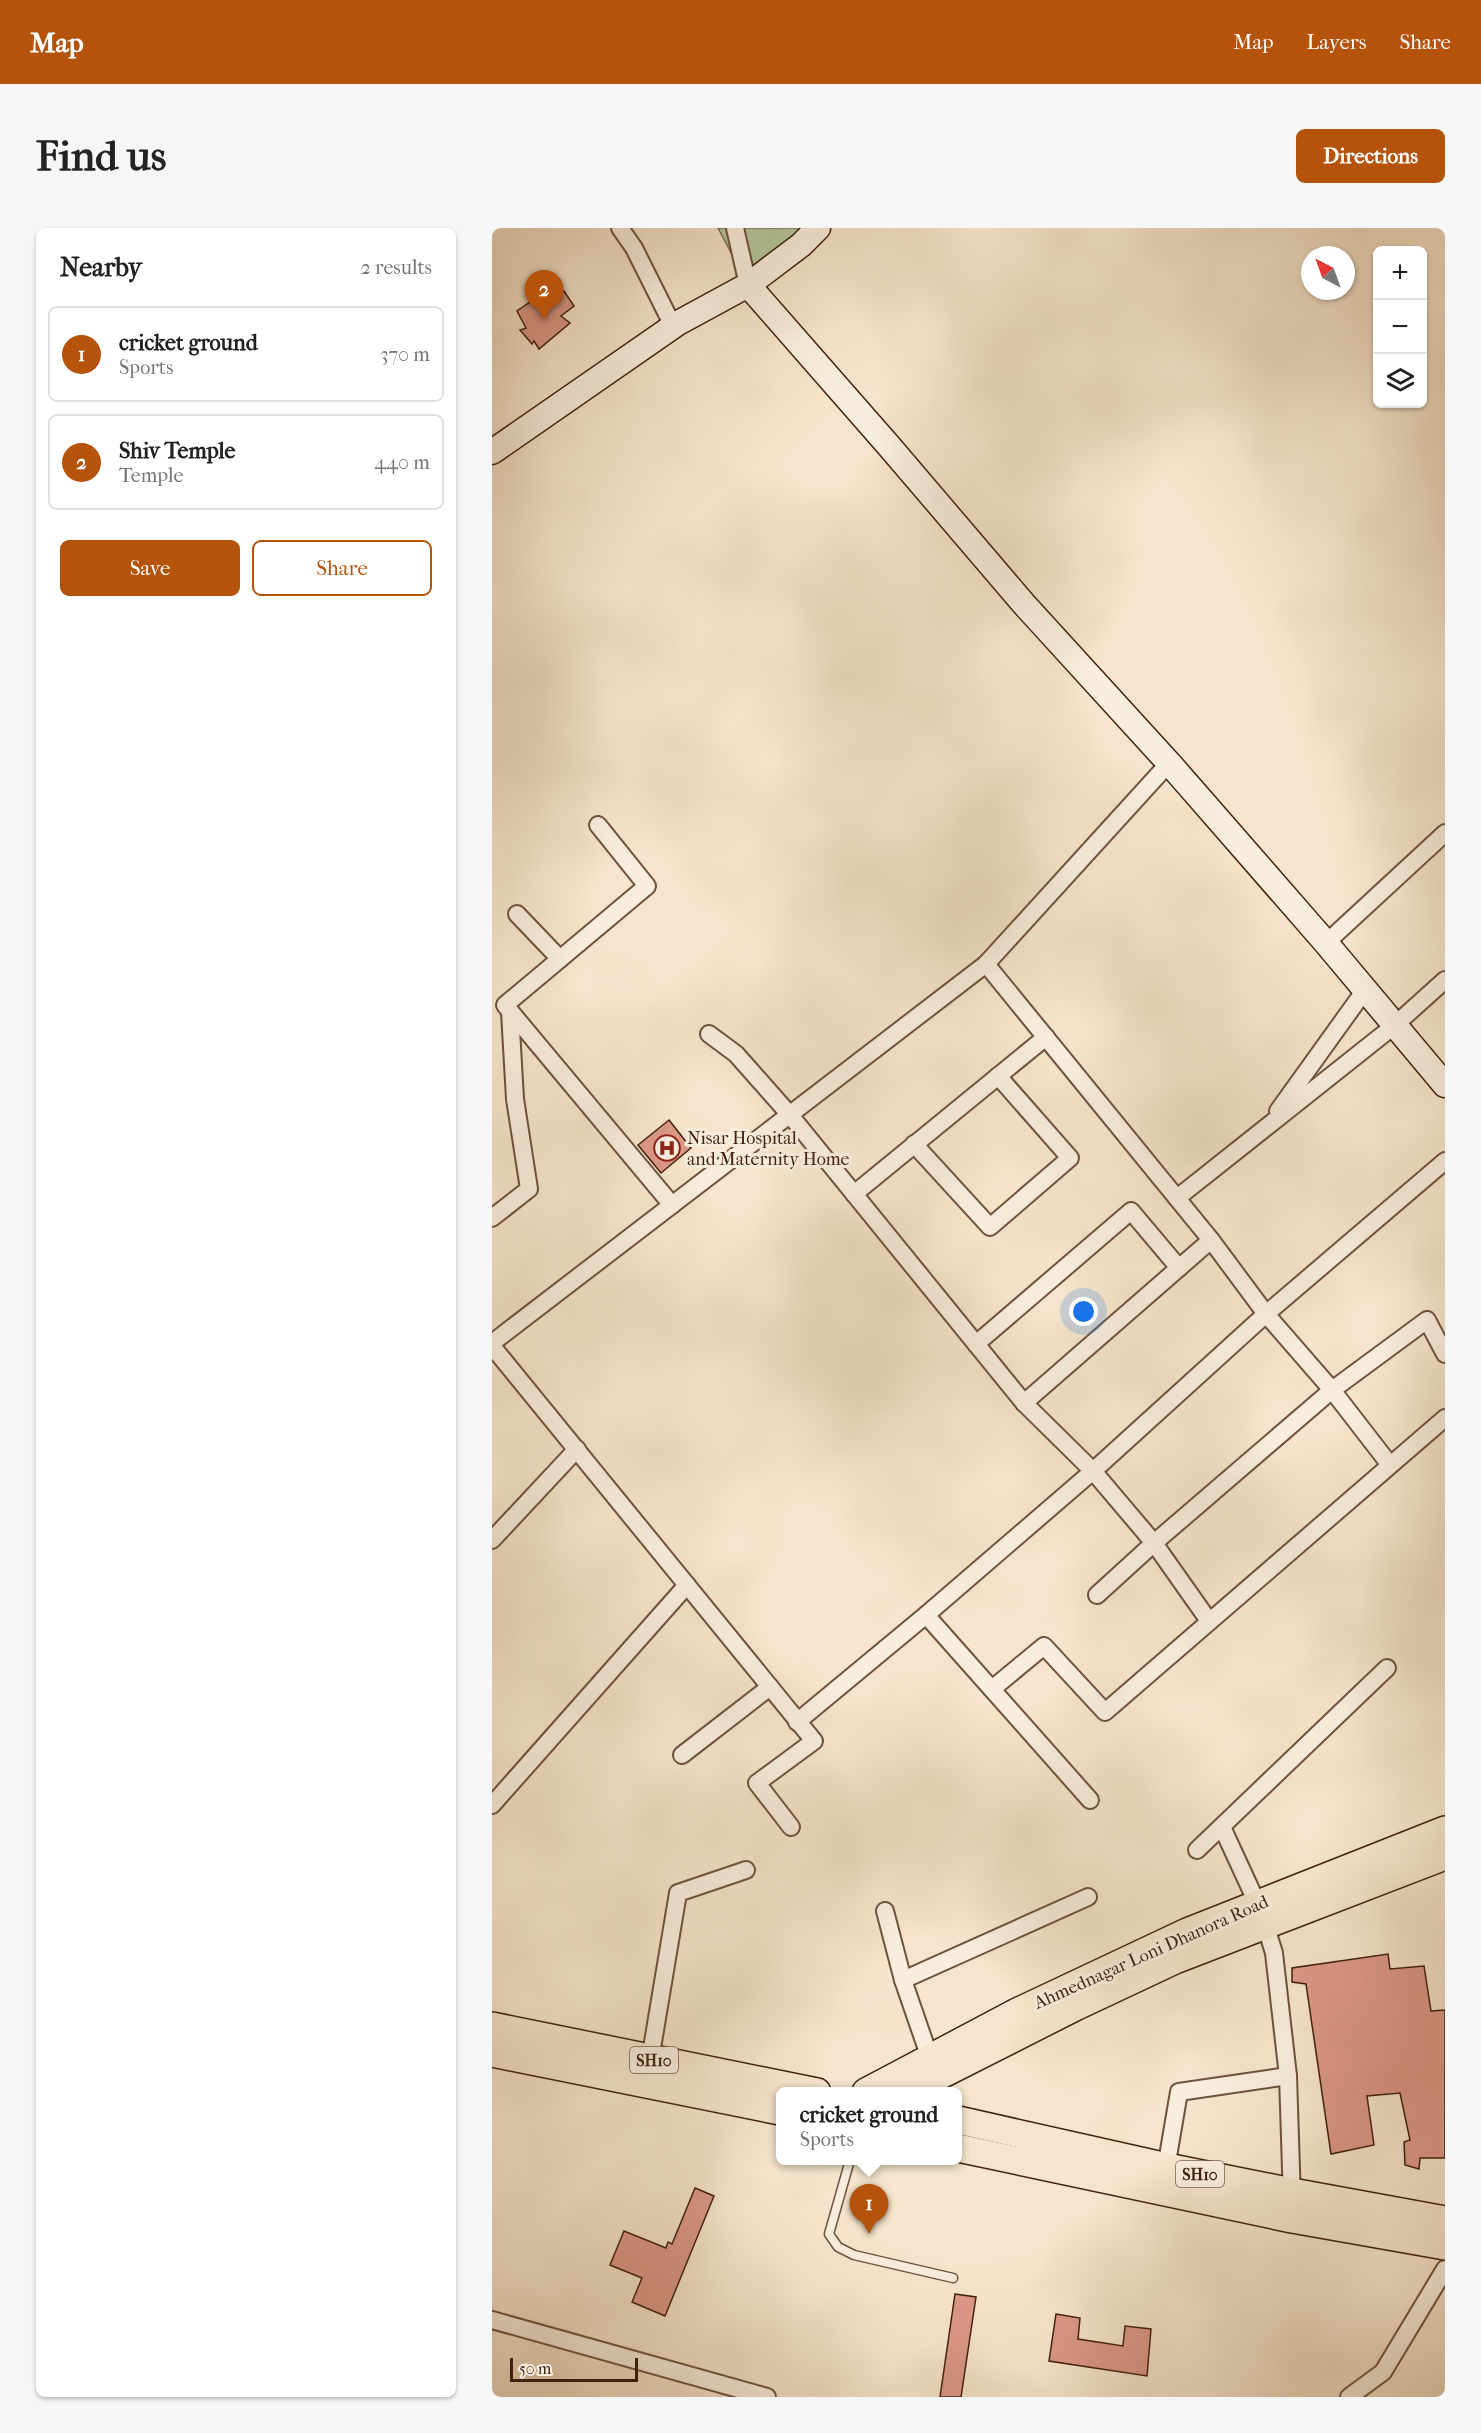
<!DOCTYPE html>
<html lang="en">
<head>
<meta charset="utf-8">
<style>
  :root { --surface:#fff; --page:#f6f6f6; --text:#222; --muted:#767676; --line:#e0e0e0; --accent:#b45309 }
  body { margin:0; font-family:"IM FELL French Canon",serif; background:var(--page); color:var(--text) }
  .controls { position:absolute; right:18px; top:18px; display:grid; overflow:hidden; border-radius:9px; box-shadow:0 2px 4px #0004 }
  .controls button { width:54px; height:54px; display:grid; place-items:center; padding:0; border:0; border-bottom:2px solid var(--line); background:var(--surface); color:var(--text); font:30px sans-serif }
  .compass { position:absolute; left:809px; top:18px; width:54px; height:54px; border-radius:50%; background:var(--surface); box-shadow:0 2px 4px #0004; rotate:319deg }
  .scale { position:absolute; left:18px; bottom:15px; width:128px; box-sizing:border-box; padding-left:6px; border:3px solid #40210d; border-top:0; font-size:16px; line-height:21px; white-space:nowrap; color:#40210d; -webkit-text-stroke:4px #f9eede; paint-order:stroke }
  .you { position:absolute; left:592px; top:1084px; width:21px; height:21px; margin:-15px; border:4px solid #fff; border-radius:50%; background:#1a73e8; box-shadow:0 0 0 9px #1a73e833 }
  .badge { display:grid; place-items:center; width:39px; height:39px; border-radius:50%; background:var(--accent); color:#fff; font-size:20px; font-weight:700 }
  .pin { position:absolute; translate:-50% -50px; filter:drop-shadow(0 2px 3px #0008) }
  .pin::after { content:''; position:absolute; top:32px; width:21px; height:18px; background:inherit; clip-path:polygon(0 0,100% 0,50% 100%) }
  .popup { position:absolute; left:284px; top:1859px; width:186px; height:78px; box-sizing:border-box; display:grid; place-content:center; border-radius:9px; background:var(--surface); filter:drop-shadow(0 2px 4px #0005); font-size:20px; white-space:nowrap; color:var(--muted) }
  .popup b { font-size:22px; color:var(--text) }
  .popup::after { content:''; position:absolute; left:50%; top:100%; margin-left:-12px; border:12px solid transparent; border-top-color:var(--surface) }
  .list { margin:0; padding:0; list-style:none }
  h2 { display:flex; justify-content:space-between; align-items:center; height:78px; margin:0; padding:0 24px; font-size:26px }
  h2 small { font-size:20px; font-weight:400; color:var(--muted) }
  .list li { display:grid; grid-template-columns:39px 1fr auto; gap:18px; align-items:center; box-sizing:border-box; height:96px; margin:0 12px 12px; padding:0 12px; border:2px solid var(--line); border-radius:9px }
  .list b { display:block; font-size:22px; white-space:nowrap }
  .list p { margin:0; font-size:20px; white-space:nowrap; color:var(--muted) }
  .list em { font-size:20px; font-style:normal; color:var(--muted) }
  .actions { display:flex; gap:12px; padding:18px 24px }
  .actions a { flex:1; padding:14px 0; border:2px solid var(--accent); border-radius:9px; text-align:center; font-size:21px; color:var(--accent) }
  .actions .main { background:var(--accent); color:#fff }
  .icon { flex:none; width:33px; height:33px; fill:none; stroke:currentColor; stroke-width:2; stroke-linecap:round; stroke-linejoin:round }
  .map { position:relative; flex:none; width:953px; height:2169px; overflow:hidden; border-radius:9px }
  header { display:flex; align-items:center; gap:36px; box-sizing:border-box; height:84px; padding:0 30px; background:var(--accent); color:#fff }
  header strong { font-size:28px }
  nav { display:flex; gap:33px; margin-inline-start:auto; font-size:21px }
  .intro { display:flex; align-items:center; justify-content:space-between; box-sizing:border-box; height:144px; padding:0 36px }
  h1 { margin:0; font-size:42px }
  .button { padding:15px 27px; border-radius:9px; background:var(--accent); color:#fff; font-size:21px; font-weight:700 }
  main { display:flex; gap:36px; padding:0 36px }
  aside { flex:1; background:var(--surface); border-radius:9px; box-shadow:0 2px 4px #0004 }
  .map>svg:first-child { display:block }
</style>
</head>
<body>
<header>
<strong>Map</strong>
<nav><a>Map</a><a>Layers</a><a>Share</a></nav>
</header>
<div class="intro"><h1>Find us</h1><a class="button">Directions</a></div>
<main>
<aside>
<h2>Nearby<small>2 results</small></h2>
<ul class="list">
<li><span class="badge">1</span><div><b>cricket ground</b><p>Sports</p></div><em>370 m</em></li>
<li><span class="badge">2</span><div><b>Shiv Temple</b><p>Temple</p></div><em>440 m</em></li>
</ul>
<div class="actions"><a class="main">Save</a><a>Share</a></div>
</aside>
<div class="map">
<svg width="953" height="2169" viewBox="0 0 953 2169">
  <rect width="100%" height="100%" fill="#f6e5cc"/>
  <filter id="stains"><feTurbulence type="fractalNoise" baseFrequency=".00333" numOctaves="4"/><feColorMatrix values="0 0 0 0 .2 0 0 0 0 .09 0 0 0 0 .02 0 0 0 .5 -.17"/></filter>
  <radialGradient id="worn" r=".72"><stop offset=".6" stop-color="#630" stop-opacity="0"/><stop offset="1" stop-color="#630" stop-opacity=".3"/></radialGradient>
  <polygon fill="#b6c69d" stroke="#7b7455" stroke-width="1.5" points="226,0 315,0 256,57"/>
  <g fill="#dc9888" stroke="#40210d" stroke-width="1.5">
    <polygon points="72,63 82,78 69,88 78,95 47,121 42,113 40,116 28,102 34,100 25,83 51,65 57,74"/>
    <polygon points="177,892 199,920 169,945 146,917"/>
    <polygon points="896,1726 898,1741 932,1738 939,1783 953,1782 953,1930 928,1930 927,1941 913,1937 912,1914 918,1912 908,1865 875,1868 882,1917 839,1926 814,1756 800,1754 800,1740"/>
    <polygon points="203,1960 222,1968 173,2088 140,2074 150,2050 118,2037 132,2003 174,2020 176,2014 180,2016"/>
    <polygon points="463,2066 484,2069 469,2169 448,2169"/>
    <polygon points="564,2086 588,2090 586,2111 631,2118 633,2098 659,2101 655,2148 557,2133"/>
  </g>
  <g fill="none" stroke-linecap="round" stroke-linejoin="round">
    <g stroke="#6e523d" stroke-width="11">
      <polyline id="lane" points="358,1932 337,2006 346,2019 362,2027 461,2050"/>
    </g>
    <g stroke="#6e523d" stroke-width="20">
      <g id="street">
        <polyline points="128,0 142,20 181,98"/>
        <polyline points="243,0 256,57"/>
        <polyline points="106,597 155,658 13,777 180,977"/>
        <polyline points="25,686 68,731"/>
        <polyline points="834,715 953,605"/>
        <polyline points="494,736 719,1012 774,1086 840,1162 898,1237"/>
        <polyline points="217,806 244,826 298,887 532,1175 601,1243 662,1315 717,1393"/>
        <polyline points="786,883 873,762"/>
        <polyline points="422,916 498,999 578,930 506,848"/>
        <polyline points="362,966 554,809"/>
        <polyline points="685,970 903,797 953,752"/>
        <polyline points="0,990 37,961 23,871 18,784"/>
        <polyline points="0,1115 494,736 677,535"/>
        <polyline points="484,1116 639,983 687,1040"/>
        <polyline points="0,1118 322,1513 265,1555 299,1599"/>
        <polyline points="532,1175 719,1012"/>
        <polyline points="0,1312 85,1221"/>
        <polyline points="605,1367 662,1315 840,1162 935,1092 953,1126"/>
        <polyline points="434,1387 598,1572"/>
        <polyline points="500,1461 552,1418 613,1484 953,1190"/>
        <polyline points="305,1494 434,1387 601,1243 774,1086 953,933"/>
        <polyline points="190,1527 278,1459"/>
        <polyline points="0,1577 195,1357"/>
        <polyline points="730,1599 765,1675"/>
        <polyline points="705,1622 895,1440"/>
        <polyline points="393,1683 411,1752 441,1839"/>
        <polyline points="773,1696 782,1725 796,1848 800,1972"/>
        <polyline points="411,1752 596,1669"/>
        <polyline points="157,1838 186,1665 254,1642"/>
        <polyline points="673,1946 687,1864 796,1848"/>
        <polyline points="0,2092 275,2169"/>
        <polyline points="857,2169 891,2144 953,2041"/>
      </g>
    </g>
    <g stroke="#40210d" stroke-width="27">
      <g id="secondary">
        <polyline points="256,57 397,218 531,375 677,535 834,715 953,857"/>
        <polyline points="0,224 186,95 256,57 309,17 326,0"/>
      </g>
    </g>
    <g stroke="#40210d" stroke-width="30">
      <g id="primary">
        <polyline points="0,1798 325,1864"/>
        <polyline points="0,1825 288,1883"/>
        <polyline points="374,1864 525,1784 695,1704 953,1602"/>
        <polyline points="415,1864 583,1779 683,1732 953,1628"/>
        <polyline points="466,1892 675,1939 800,1964 953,1992"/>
        <polyline points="466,1920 800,1991 953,2018"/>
      </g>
    </g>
    <use href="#lane" stroke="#f9eede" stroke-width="8"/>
    <use href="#street" stroke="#f9eede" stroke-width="16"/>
    <use href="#secondary" stroke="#f9eede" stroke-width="24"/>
    <use href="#primary" stroke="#f6e5cc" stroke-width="27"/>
  </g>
  <defs>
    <g id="hospital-ring" transform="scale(1.35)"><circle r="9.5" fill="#f9eede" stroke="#8f2418" stroke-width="1.5"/><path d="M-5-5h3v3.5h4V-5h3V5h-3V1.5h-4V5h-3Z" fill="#8f2418"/></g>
  </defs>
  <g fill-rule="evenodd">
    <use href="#hospital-ring" x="175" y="920"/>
  </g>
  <g text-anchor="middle" stroke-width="6" stroke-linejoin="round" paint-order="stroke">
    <g fill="#f9eede" stroke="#785e4c" stroke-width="1.5">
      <rect x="138" y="1819" width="48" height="26" rx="4.5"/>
      <rect x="684" y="1933" width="48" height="26" rx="4.5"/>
    </g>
    <g font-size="16" font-weight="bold" fill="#40210d">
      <text x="162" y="1838">SH10</text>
      <text x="708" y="1952">SH10</text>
    </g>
    <g font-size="18" fill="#40210d" stroke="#f9eede" text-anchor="start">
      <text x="195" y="916">Nisar Hospital<tspan x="195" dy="21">and Maternity Home</tspan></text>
    </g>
    <g font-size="18" fill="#40210d" stroke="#f9eede">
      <text transform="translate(659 1724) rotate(-24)" y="6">Ahmednagar Loni Dhanora Road</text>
    </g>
  </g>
  <rect width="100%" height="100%" filter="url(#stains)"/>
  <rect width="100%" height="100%" fill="url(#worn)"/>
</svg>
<div class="controls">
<button>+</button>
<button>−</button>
<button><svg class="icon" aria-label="layers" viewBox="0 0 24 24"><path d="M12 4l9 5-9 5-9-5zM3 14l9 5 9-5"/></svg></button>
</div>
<svg class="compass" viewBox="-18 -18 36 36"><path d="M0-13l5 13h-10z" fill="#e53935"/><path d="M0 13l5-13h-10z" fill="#767676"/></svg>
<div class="scale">50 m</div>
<div class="you"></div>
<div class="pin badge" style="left:377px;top:2006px">1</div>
<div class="popup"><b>cricket ground</b>Sports</div>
<div class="pin badge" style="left:52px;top:92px">2</div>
</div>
</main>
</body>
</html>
